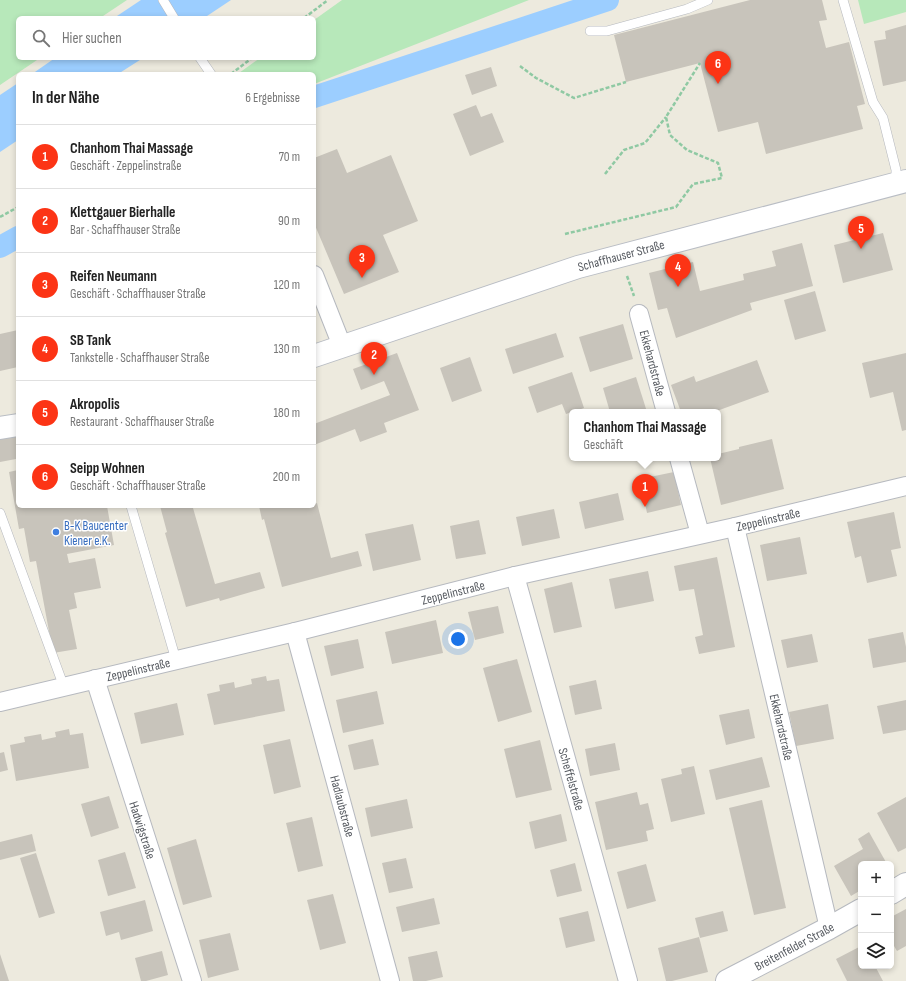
<!DOCTYPE html>
<html lang="de">
<head>
<meta charset="utf-8">
<style>
  :root { --surface:#fff; --page:#f6f6f6; --text:#222; --muted:#767676; --line:#e0e0e0; --accent:#fc3415 }
  body { margin:0; font-family:"Sofia Sans Condensed",sans-serif; background:var(--page); color:var(--text) }
  .controls { position:absolute; right:12px; bottom:12px; display:grid; overflow:hidden; border-radius:6px; box-shadow:0 2px 6px #0003 }
  .controls button { width:36px; height:36px; display:grid; place-items:center; padding:0; border:0; border-bottom:1px solid var(--line); background:var(--surface); color:var(--text); font:20px sans-serif }
  .you { position:absolute; left:458px; top:639px; width:14px; height:14px; margin:-10px; border:3px solid #fff; border-radius:50%; background:#1a73e8; box-shadow:0 0 0 6px #1a73e833 }
  .badge { display:grid; place-items:center; width:26px; height:26px; border-radius:50%; background:var(--accent); color:#fff; font-size:13px; font-weight:700 }
  .pin { position:absolute; translate:-50% -33px; filter:drop-shadow(0 1px 2px #0008) }
  .pin::after { content:''; position:absolute; top:21px; width:14px; height:12px; background:inherit; clip-path:polygon(0 0,100% 0,50% 100%) }
  .popup { position:absolute; left:569px; top:409px; width:152px; height:52px; box-sizing:border-box; display:grid; place-content:center; border-radius:6px; background:var(--surface); filter:drop-shadow(0 1px 3px #0005); font-size:13px; white-space:nowrap; color:var(--muted) }
  .popup b { font-size:15px; color:var(--text) }
  .popup::after { content:''; position:absolute; left:50%; top:100%; margin-left:-8px; border:8px solid transparent; border-top-color:var(--surface) }
  .list { margin:0; padding:0; list-style:none }
  h2 { display:flex; justify-content:space-between; align-items:center; height:52px; margin:0; padding:0 16px; font-size:17px }
  h2 small { font-size:13px; font-weight:400; color:var(--muted) }
  .list li { display:grid; grid-template-columns:26px 1fr auto; gap:12px; align-items:center; box-sizing:border-box; height:64px; padding:0 16px; border-top:1px solid var(--line) }
  .list b { display:block; font-size:15px; white-space:nowrap }
  .list p { margin:0; font-size:13px; white-space:nowrap; color:var(--muted) }
  .list em { font-size:13px; font-style:normal; color:var(--muted) }
  .icon { flex:none; width:22px; height:22px; fill:none; stroke:currentColor; stroke-width:2; stroke-linecap:round; stroke-linejoin:round }
  .map { position:relative; flex:none; width:906px; height:981px; overflow:hidden }
  .search { position:absolute; background:var(--surface); box-shadow:0 2px 6px #0003; left:16px; top:16px; width:300px; height:44px; display:flex; align-items:center; gap:10px; box-sizing:border-box; padding:0 14px; border-radius:6px; color:var(--muted); font-size:15px }
  .panel { position:absolute; background:var(--surface); box-shadow:0 2px 6px #0003; left:16px; top:72px; width:300px; height:436px; border-radius:6px }
  .map>svg:first-child { display:block }
</style>
</head>
<body>
<div class="map">
<svg width="906" height="981" viewBox="0 0 906 981">
  <rect width="100%" height="100%" fill="#edeade"/>
  <g fill="#b7e8ba">
    <polygon points="0,0 127,0 100,18 18,18 18,58 40,58 0,85"/>
    <polygon points="342,0 529,0 314,84 314,74 240,74 239,73 260,58 314,58 314,20"/>
    <polygon points="858,0 906,0 906,12 864,24"/>
  </g>
  <g fill="#9cceff">
    <polygon points="141,0 231,0 204,18 114,18"/>
    <polygon points="55,58 143,58 118,74 32,74"/>
    <polygon points="18,83 18,140 0,152 0,95"/>
  </g>
  <g fill="none" stroke-linecap="round" stroke-linejoin="round">
    <g stroke="#9cceff" stroke-width="22">
      <polyline points="314,97 608,0"/>
      <polyline points="0,247 18,237"/>
    </g>
  </g>
  <g fill="#c8c4bb">
    <polygon points="750,0 822,0 827,20 819,21 826,48 849,42 865,104 857,106 863,129 766,154 758,122 718,132 700,63 626,82 614,35"/>
    <polygon points="906,25 906,81 883,86 874,41 886,39 885,31"/>
    <polygon points="491,67 497,86 472,95 465,75"/>
    <polygon points="476,105 481,117 492,113 504,142 470,156 453,114"/>
    <polygon points="337,149 347,173 391,155 418,221 383,235 399,272 344,294 314,223 314,158"/>
    <polygon points="883,233 893,270 843,283 834,245"/>
    <polygon points="802,243 813,286 750,303 752,310 676,338 667,308 658,310 649,273 693,262 700,291 744,280 743,274 776,266 772,251"/>
    <polygon points="815,291 826,331 795,340 784,300"/>
    <polygon points="623,324 633,359 590,372 579,337"/>
    <polygon points="18,330 18,367 0,371 0,334"/>
    <polygon points="556,333 564,357 513,374 505,349"/>
    <polygon points="397,353 419,410 384,423 387,432 360,442 355,429 314,445 314,424 390,395 384,381 361,390 353,369"/>
    <polygon points="906,353 906,430 902,431 893,392 870,398 862,363"/>
    <polygon points="470,357 482,391 452,402 440,368"/>
    <polygon points="757,360 769,392 714,412 681,412 671,385 694,376 696,382"/>
    <polygon points="572,372 584,408 566,414 562,404 537,413 528,387"/>
    <polygon points="636,377 647,412 610,412 603,388"/>
    <polygon points="18,435 18,468 17,468 16,459 0,462 0,439"/>
    <polygon points="772,439 784,489 721,505 710,458 718,458 718,454 739,449 739,447"/>
    <polygon points="18,470 18,506 107,506 114,545 67,554 69,563 95,558 101,588 74,593 77,608 69,610 77,649 53,653 36,561 30,562 24,528 19,529 9,472"/>
    <polygon points="674,472 681,505 647,513 640,479"/>
    <polygon points="618,493 624,520 585,529 579,502"/>
    <polygon points="317,503 331,558 358,551 362,566 282,587 264,519 262,520 259,506 314,506 314,504"/>
    <polygon points="160,506 199,506 193,508 215,584 260,572 265,588 220,601 219,598 186,607 165,533 167,532"/>
    <polygon points="554,509 560,538 522,546 516,517"/>
    <polygon points="894,512 901,548 891,550 897,576 867,583 861,556 855,558 847,522"/>
    <polygon points="479,520 486,554 456,559 450,526"/>
    <polygon points="413,524 421,560 373,571 365,534"/>
    <polygon points="800,537 807,574 767,581 760,545"/>
    <polygon points="717,557 735,647 699,654 695,637 703,635 694,589 679,591 674,566"/>
    <polygon points="648,571 654,601 615,609 609,579"/>
    <polygon points="572,582 582,627 554,633 544,589"/>
    <polygon points="498,606 504,633 475,640 468,612"/>
    <polygon points="436,620 443,653 392,664 385,632"/>
    <polygon points="903,632 906,647 906,662 873,668 868,639"/>
    <polygon points="812,634 818,662 787,668 781,640"/>
    <polygon points="358,639 364,668 331,676 324,646"/>
    <polygon points="517,659 532,712 498,722 483,668"/>
    <polygon points="266,676 267,681 279,679 285,711 214,725 207,694 220,691 219,685 234,682 235,688 252,684 251,679"/>
    <polygon points="596,680 602,709 575,715 569,686"/>
    <polygon points="377,691 384,724 343,733 336,700"/>
    <polygon points="906,700 906,730 883,734 877,706"/>
    <polygon points="177,703 184,735 141,744 134,713"/>
    <polygon points="828,704 834,739 796,746 789,712"/>
    <polygon points="749,709 755,738 726,745 719,715"/>
    <polygon points="69,729 70,735 83,733 89,768 16,781 10,745 25,742 24,737 41,734 42,740 56,737 55,732"/>
    <polygon points="290,739 301,787 274,794 263,745"/>
    <polygon points="373,739 379,765 354,770 348,745"/>
    <polygon points="540,740 552,790 516,798 504,749"/>
    <polygon points="615,743 620,770 590,776 585,749"/>
    <polygon points="4,752 8,770 0,772 0,753"/>
    <polygon points="762,757 770,787 716,800 709,770"/>
    <polygon points="694,766 705,814 671,822 661,779 682,774 681,769"/>
    <polygon points="637,792 640,805 648,803 654,829 646,831 648,841 606,850 595,802"/>
    <polygon points="109,796 119,828 91,837 81,804"/>
    <polygon points="906,797 906,848 898,852 877,813"/>
    <polygon points="407,799 413,828 371,837 365,808"/>
    <polygon points="762,800 786,908 754,915 729,808"/>
    <polygon points="561,814 567,841 535,849 529,822"/>
    <polygon points="312,817 323,866 298,872 286,823"/>
    <polygon points="869,832 887,864 861,864 861,890 851,896 834,866 863,849 858,839"/>
    <polygon points="32,834 36,851 0,860 0,842"/>
    <polygon points="196,839 212,897 183,905 167,848"/>
    <polygon points="125,852 136,888 108,896 98,860"/>
    <polygon points="36,853 55,913 39,918 20,858"/>
    <polygon points="406,858 413,888 389,893 382,863"/>
    <polygon points="575,863 582,891 557,897 550,870"/>
    <polygon points="646,864 656,901 627,909 617,872"/>
    <polygon points="333,894 346,943 320,950 307,900"/>
    <polygon points="434,898 440,924 402,932 396,907"/>
    <polygon points="145,900 153,931 121,940 119,932 106,936 100,912"/>
    <polygon points="906,909 906,946 897,951 891,941 891,917"/>
    <polygon points="588,911 595,941 566,948 559,918"/>
    <polygon points="723,911 728,931 700,938 695,918"/>
    <polygon points="230,933 239,970 208,978 199,940"/>
    <polygon points="699,937 708,972 672,981 666,981 658,948"/>
    <polygon points="861,946 861,966 875,966 883,981 847,981 836,959"/>
    <polygon points="162,951 168,975 146,981 141,981 135,958"/>
    <polygon points="437,951 443,977 426,981 413,981 408,957"/>
    <polygon points="0,954 9,981 0,981"/>
  </g>
  <g fill="none" stroke-linecap="round" stroke-linejoin="round">
    <g stroke="#b6b9bf" stroke-width="10">
      <g id="service">
        <polyline points="163,0 174,18"/>
        <polyline points="843,0 873,102 883,118 896,170 896,184"/>
        <polyline points="590,31 607,31 687,9 708,0"/>
        <polyline points="200,58 211,74"/>
        <polyline points="131,506 176,660"/>
        <polyline points="0,513 64,687"/>
      </g>
    </g>
    <g stroke="#b6b9bf" stroke-width="20">
      <g id="minor">
        <polyline points="314,275 342,346"/>
        <polyline points="639,314 666,412"/>
        <polyline points="679,458 700,534"/>
        <polyline points="735,527 829,928"/>
        <polyline points="515,576 628,981"/>
        <polyline points="295,632 390,981"/>
        <polyline points="95,679 192,981"/>
        <polyline points="0,702 295,632 515,576 735,527 906,486"/>
      </g>
    </g>
    <g stroke="#b6b9bf" stroke-width="24">
      <g id="tertiary">
        <polyline points="891,893 906,884"/>
        <polyline points="727,981 829,928 861,910"/>
      </g>
    </g>
    <g stroke="#b9bdc4" stroke-width="24">
      <g id="secondary">
        <polyline points="314,356 578,267 906,181"/>
        <polyline points="0,428 18,425"/>
      </g>
    </g>
    <g stroke="#8fc9a3" stroke-width="2.5" stroke-dasharray="4 2" stroke-linecap="butt">
      <polyline points="304,18 328,0"/>
      <polyline points="520,66 536,78 574,98 626,82"/>
      <polyline points="231,74 252,58"/>
      <polyline points="605,174 624,150 645,143 666,117"/>
      <polyline points="0,217 18,207"/>
      <polyline points="565,234 676,207 693,184 722,178 718,163 687,150 670,135 666,117 700,63"/>
      <polyline points="627,276 634,296"/>
    </g>
    <use href="#service" stroke="#fff" stroke-width="9"/>
    <use href="#minor" stroke="#fff" stroke-width="18"/>
    <use href="#tertiary" stroke="#fff" stroke-width="22"/>
    <use href="#secondary" stroke="#fff" stroke-width="22"/>
  </g>
  <circle fill="#3f7fe0" stroke="#fff" stroke-width="1.5" cx="56" cy="532" r="4"/>
  <g text-anchor="middle" stroke-width="3" stroke-linejoin="round" paint-order="stroke">
    <g font-size="13" fill="#575b61" stroke="#fff">
      <text transform="translate(621 255) rotate(-15)" y="5">Schaffhauser Straße</text>
      <text transform="translate(653 363) rotate(75)" y="5">Ekkehardstraße</text>
      <text transform="translate(768 519) rotate(-13)" y="5">Zeppelinstraße</text>
      <text transform="translate(453 592) rotate(-14)" y="5">Zeppelinstraße</text>
      <text transform="translate(138 669) rotate(-13)" y="5">Zeppelinstraße</text>
      <text transform="translate(782 727) rotate(77)" y="5">Ekkehardstraße</text>
      <text transform="translate(572 779) rotate(74)" y="5">Scheffelstraße</text>
      <text transform="translate(343 806) rotate(75)" y="5">Hadlaubstraße</text>
      <text transform="translate(143 830) rotate(72)" y="5">Hadwigstraße</text>
      <text transform="translate(794 946) rotate(-28)" y="5">Breitenfelder Straße</text>
    </g>
    <g font-size="13" fill="#366cbe" stroke="#fff" text-anchor="start">
      <text x="64" y="530">B-K Baucenter<tspan x="64" dy="15">Kiener e.K.</tspan></text>
    </g>
  </g>
</svg>
<div class="controls">
<button>+</button>
<button>−</button>
<button><svg class="icon" aria-label="layers" viewBox="0 0 24 24"><path d="M12 4l9 5-9 5-9-5zM3 14l9 5 9-5"/></svg></button>
</div>
<div class="you"></div>
<div class="pin badge" style="left:645px;top:507px">1</div>
<div class="popup"><b>Chanhom Thai Massage</b>Geschäft</div>
<div class="pin badge" style="left:374px;top:375px">2</div>
<div class="pin badge" style="left:362px;top:278px">3</div>
<div class="pin badge" style="left:678px;top:287px">4</div>
<div class="pin badge" style="left:861px;top:249px">5</div>
<div class="pin badge" style="left:718px;top:84px">6</div>
<div class="search"><svg class="icon" aria-label="search" viewBox="0 0 24 24"><circle cx="10" cy="10" r="6"/><path d="M15 15l6 6"/></svg>Hier suchen</div>
<section class="panel">
<h2>In der Nähe<small>6 Ergebnisse</small></h2>
<ul class="list">
<li><span class="badge">1</span><div><b>Chanhom Thai Massage</b><p>Geschäft · Zeppelinstraße</p></div><em>70 m</em></li>
<li><span class="badge">2</span><div><b>Klettgauer Bierhalle</b><p>Bar · Schaffhauser Straße</p></div><em>90 m</em></li>
<li><span class="badge">3</span><div><b>Reifen Neumann</b><p>Geschäft · Schaffhauser Straße</p></div><em>120 m</em></li>
<li><span class="badge">4</span><div><b>SB Tank</b><p>Tankstelle · Schaffhauser Straße</p></div><em>130 m</em></li>
<li><span class="badge">5</span><div><b>Akropolis</b><p>Restaurant · Schaffhauser Straße</p></div><em>180 m</em></li>
<li><span class="badge">6</span><div><b>Seipp Wohnen</b><p>Geschäft · Schaffhauser Straße</p></div><em>200 m</em></li>
</ul>
</section>
</div>
</body>
</html>
